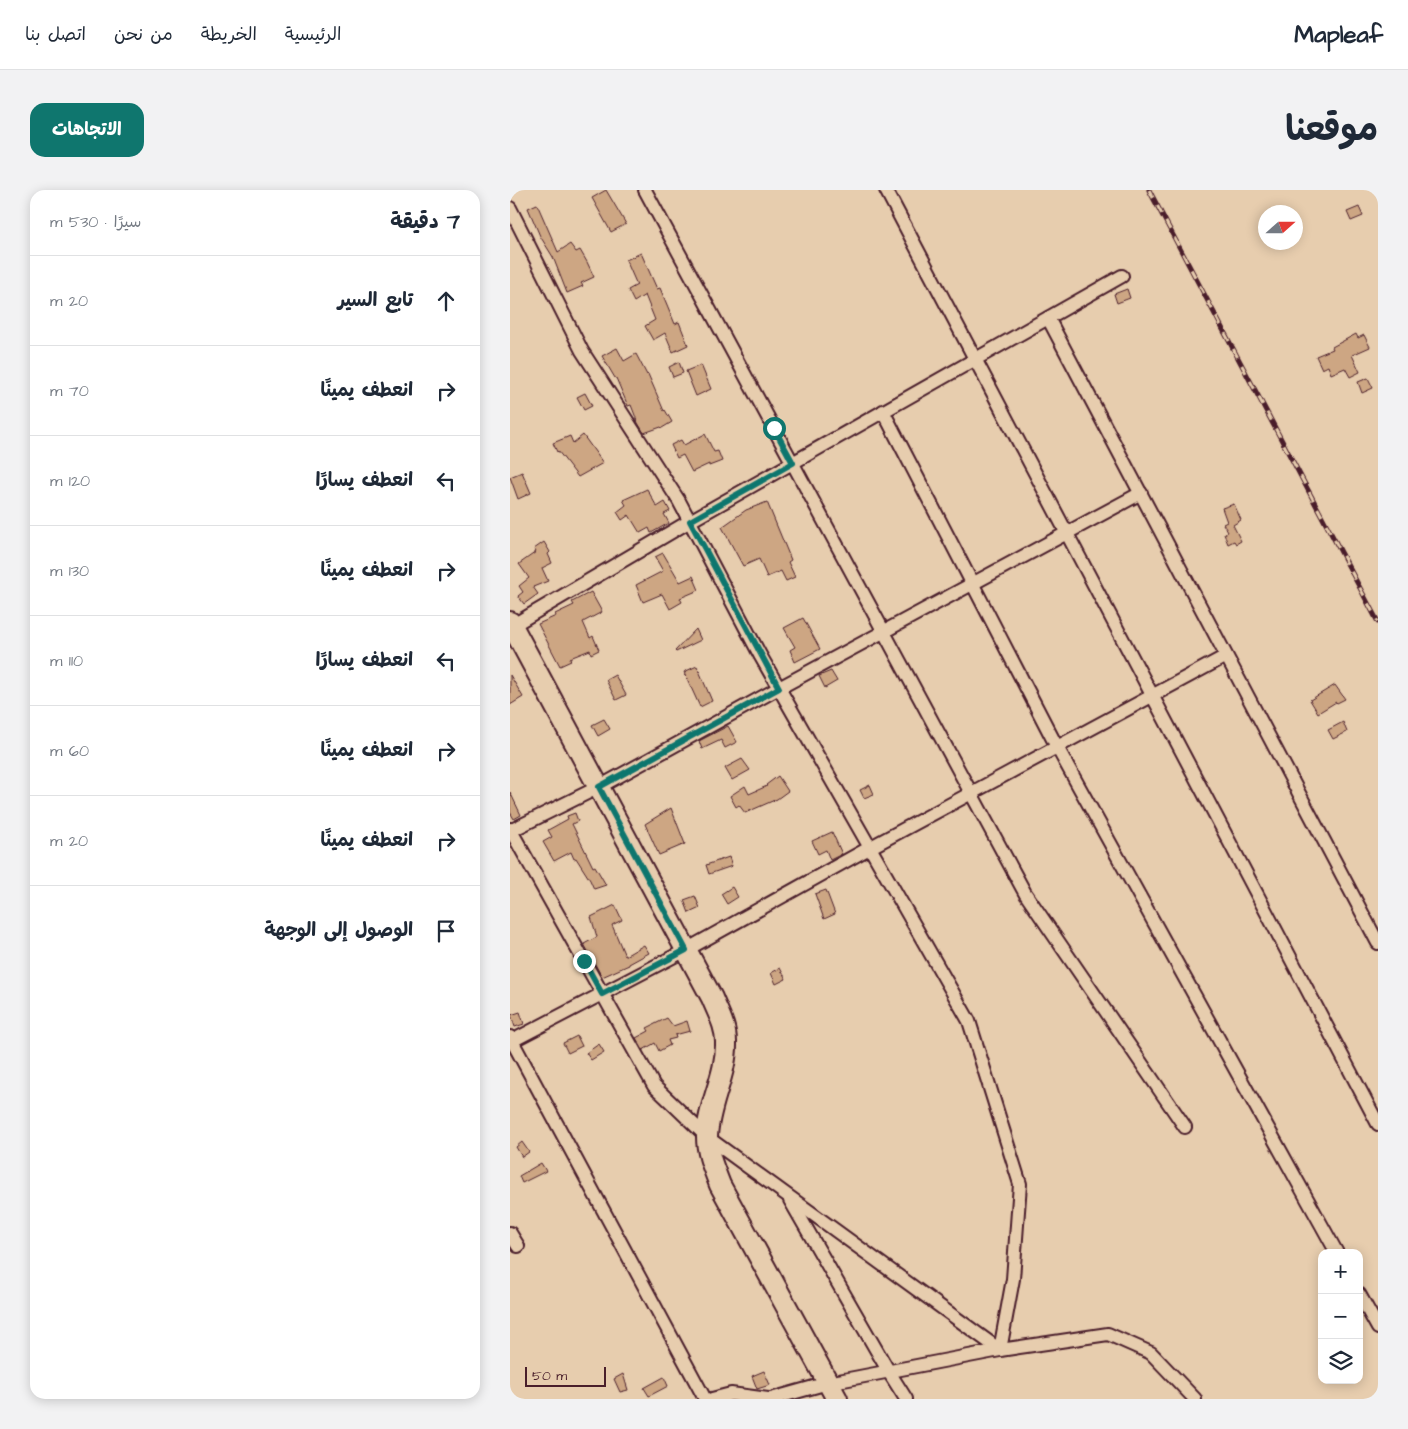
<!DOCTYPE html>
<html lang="ar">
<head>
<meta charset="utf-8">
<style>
  :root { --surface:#fff; --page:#f2f2f3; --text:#1f2937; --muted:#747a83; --line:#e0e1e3; --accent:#0f766e }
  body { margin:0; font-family:"Architects Daughter","Playpen Sans Arabic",sans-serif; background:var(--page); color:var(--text); direction:rtl }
  .controls { position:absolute; right:15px; bottom:15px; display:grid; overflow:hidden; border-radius:10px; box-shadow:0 2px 12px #0003 }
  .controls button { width:45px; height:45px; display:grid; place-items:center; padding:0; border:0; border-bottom:1px solid var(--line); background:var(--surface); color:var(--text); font:25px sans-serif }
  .compass { position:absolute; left:748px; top:15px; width:45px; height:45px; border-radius:50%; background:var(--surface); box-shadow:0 2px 12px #0003; rotate:69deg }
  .scale { position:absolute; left:15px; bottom:12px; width:81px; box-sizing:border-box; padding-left:5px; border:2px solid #4a1f2b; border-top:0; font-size:14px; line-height:18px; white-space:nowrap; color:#4a1f2b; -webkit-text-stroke:4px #e7cdae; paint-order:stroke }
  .stop { position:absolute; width:15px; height:15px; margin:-11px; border:4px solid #0f766e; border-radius:50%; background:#fff }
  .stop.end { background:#0f766e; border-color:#fff; box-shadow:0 1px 5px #0008 }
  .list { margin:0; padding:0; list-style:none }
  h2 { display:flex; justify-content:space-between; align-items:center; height:65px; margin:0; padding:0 20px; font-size:21px }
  h2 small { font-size:16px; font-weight:400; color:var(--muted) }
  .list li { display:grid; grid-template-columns:32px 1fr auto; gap:15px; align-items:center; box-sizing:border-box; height:90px; padding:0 20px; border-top:1px solid var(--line) }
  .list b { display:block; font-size:19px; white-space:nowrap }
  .list em { font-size:16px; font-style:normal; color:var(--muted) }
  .icon { flex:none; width:28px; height:28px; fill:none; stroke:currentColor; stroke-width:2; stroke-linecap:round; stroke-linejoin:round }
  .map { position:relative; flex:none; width:868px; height:1209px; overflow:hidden; direction:ltr; border-radius:15px }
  header { display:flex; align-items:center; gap:30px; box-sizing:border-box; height:70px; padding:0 25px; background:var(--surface); border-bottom:1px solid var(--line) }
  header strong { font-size:24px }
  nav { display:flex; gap:28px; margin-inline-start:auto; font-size:18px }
  .intro { display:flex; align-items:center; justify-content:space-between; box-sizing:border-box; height:120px; padding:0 30px }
  h1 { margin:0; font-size:35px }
  .button { padding:12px 22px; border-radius:15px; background:var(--accent); color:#fff; font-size:18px; font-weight:700 }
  main { display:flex; gap:30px; padding:0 30px }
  aside { flex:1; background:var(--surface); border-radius:15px; box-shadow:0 2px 12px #0003 }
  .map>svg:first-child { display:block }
</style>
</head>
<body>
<header>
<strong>Mapleaf</strong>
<nav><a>الرئيسية</a><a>الخريطة</a><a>من نحن</a><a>اتصل بنا</a></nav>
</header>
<div class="intro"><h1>موقعنا</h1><a class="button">الاتجاهات</a></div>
<main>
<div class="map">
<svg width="868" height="1209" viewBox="0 0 868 1209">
  <rect width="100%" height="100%" fill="#e7cdae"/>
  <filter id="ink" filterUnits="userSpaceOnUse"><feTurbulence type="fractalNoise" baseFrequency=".02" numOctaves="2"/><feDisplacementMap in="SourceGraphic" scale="10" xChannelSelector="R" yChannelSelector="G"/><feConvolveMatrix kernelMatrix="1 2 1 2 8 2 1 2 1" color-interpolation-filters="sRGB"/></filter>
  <g filter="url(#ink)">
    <g fill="#cda683" stroke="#4a1f2b">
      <polygon points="96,0 116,34 101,42 82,8"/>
      <polygon points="27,14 48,62 60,54 66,62 70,60 77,72 84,87 71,93 73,96 57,103 43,67 30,46 18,18"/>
      <polygon points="849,17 853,26 841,31 837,22"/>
      <polygon points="131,63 147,99 150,98 165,134 169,132 178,155 163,162 155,143 143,150 135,136 145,130 135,105 124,112 118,100 127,95 116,70"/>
      <polygon points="617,99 620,108 607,113 604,104"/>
      <polygon points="846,144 848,148 854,145 860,157 842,165 850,182 840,187 835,178 821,184 818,176 812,179 806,166 823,159 822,157"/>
      <polygon points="107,158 114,171 126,164 137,185 138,184 154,221 155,220 162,232 152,238 151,237 134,243 128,233 121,215 118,216 106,188 105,188 92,166"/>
      <polygon points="169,172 173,183 163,187 159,177"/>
      <polygon points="191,175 201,199 186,206 176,181"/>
      <polygon points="858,188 863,198 852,203 848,192"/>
      <polygon points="75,203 82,216 74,220 67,207"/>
      <polygon points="195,244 204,262 208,261 212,271 199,276 199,274 182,282 173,265 167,268 161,255 171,250 174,255"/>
      <polygon points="73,245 93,273 68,287 48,261 47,262 43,253 60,246 63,253"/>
      <polygon points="12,282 21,303 8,309 0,287"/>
      <polygon points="137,299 147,317 155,312 160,321 154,324 159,333 141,343 139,338 130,343 119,325 112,330 107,322 116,315 113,310"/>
      <polygon points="257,312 281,370 278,372 285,387 276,391 271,381 257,387 249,369 233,376 212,337 236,320"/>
      <polygon points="724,314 731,330 723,335 731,351 726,354 724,351 718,354 714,344 718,342 713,334 717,332 712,318"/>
      <polygon points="34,352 40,362 38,364 42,373 32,378 38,391 23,397 28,404 14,414 8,406 13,402 9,396 19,388 9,374 26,362 24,359"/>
      <polygon points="153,363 170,392 183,386 189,400 170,408 172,412 160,419 152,404 133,412 126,395 153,381 145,367"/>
      <polygon points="81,402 92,422 73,432 80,448 83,446 89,460 81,464 80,460 60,468 61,471 50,476 28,434 46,426 45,424 64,415 62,412"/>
      <polygon points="293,428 310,459 285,472 280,460 285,457 274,438"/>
      <polygon points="186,439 191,450 166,462 165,461"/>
      <polygon points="187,476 202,511 190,517 174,482"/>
      <polygon points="321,481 327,491 315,498 309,486"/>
      <polygon points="0,485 13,507 0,515"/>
      <polygon points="105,485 116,505 106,510 96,490"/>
      <polygon points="825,495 835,509 827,513 826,512 808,523 800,510"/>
      <polygon points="94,529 100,539 88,546 82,535"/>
      <polygon points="833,532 837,542 823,549 818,540"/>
      <polygon points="218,536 227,552 215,558 211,550 192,559 189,551"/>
      <polygon points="232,569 240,580 222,590 215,578"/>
      <polygon points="268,586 278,601 267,609 235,623 229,615 226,617 220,606 235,596 239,604 257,596 256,595"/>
      <polygon points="360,595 364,604 354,608 350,600"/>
      <polygon points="0,602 11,625 4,629 0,622"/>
      <polygon points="161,618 175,654 149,665 135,634"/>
      <polygon points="65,623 68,631 62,634 83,677 85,676 96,695 84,699 80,690 66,668 64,669 61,662 44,671 33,652 42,647 38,640 58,629 57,626"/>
      <polygon points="322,642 332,664 320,670 316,660 308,664 302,651"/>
      <polygon points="219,667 222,676 199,684 196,675"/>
      <polygon points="222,697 228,707 217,714 211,704"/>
      <polygon points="316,700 325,724 314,729 305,704"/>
      <polygon points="185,706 190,718 179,723 174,710"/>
      <polygon points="105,715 112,730 102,735 115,766 134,755 139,763 119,774 119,775 92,787 74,754 87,747 81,727"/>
      <polygon points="270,778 276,789 266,794 261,783"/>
      <polygon points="10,822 14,834 5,837 1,825"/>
      <polygon points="157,828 163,836 177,831 180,841 165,845 166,848 158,850 160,855 149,861 145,853 133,860 126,848 139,841 137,838"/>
      <polygon points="67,846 72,856 58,863 53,853"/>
      <polygon points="89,854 94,862 81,870 76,863"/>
      <polygon points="12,952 19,962 12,967 6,957"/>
      <polygon points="31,973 36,981 12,993 9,986"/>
      <polygon points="254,1181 260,1195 247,1199 242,1186"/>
      <polygon points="113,1184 118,1200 110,1202 104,1189"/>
      <polygon points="154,1187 158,1196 139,1206 134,1198"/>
    </g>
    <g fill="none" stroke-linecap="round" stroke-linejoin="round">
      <g stroke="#4a1f2b" stroke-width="16">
        <g id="street">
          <polyline points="135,0 515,703 675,937"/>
          <polyline points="376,0 868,934"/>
          <polyline points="0,18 72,161 169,311 250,465 459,831 510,994 503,1089 490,1160"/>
          <polyline points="538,128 868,753"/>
          <polyline points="373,221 547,557 827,1063"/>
          <polyline points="0,437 180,331 612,86"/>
          <polyline points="0,639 144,896 197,947 490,1160"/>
          <polyline points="0,641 89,597 269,498 631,303"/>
          <polyline points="0,847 195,1209"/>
          <polyline points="0,852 176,760 361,657 716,466"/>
          <polyline points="280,1010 379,1182 396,1209"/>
          <polyline points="0,1043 8,1056"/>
          <polyline points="849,1104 868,1138"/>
          <polyline points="202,1209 221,1204 258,1209"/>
          <polyline points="261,1209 318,1193 490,1160 598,1144 641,1163 685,1209"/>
        </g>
      </g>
      <g stroke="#4a1f2b" stroke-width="24">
        <path id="primary" d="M0,432L202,808C208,823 216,836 216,852C217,885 198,914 197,947C197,964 204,979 210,995L327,1209"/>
      </g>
      <use href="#street" stroke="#e7cdae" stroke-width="12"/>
      <use href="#primary" stroke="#e7cdae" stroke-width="20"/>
      <g stroke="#4a1f2b" stroke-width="5">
        <polyline id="rail" points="639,0 868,432"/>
      </g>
      <use href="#rail" stroke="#e7cdae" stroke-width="3" stroke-dasharray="9" stroke-linecap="butt"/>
    </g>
  </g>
  <g fill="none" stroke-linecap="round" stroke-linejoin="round" filter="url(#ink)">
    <polyline stroke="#0f766e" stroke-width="6" points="74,771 92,804 176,760 89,597 269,498 180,331 283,273 264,238"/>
  </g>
</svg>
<div class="controls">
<button>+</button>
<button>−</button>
<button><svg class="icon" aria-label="layers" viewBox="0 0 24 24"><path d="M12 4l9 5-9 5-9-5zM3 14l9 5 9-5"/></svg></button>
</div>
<svg class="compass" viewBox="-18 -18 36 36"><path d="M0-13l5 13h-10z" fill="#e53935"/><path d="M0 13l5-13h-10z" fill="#747a83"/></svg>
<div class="scale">50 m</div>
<div class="stop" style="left:264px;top:238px"></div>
<div class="stop end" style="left:74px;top:771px"></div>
</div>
<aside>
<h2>7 دقيقة<small>سيرًا · 530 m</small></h2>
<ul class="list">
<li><svg class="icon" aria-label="ahead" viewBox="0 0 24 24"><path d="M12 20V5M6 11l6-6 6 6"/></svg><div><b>تابع السير</b></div><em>20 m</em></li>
<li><svg class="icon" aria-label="right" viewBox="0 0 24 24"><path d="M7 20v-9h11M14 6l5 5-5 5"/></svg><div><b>انعطف يمينًا</b></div><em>70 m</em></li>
<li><svg class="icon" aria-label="left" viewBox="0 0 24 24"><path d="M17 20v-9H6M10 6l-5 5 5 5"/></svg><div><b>انعطف يسارًا</b></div><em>120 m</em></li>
<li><svg class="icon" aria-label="right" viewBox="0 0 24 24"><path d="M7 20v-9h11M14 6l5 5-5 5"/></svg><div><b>انعطف يمينًا</b></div><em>130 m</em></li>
<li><svg class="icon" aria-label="left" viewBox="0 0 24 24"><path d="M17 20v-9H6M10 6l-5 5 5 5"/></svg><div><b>انعطف يسارًا</b></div><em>110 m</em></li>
<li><svg class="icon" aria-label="right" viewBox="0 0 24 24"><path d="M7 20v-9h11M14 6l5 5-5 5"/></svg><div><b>انعطف يمينًا</b></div><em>60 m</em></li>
<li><svg class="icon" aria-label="right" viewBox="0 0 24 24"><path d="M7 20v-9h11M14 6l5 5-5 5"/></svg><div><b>انعطف يمينًا</b></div><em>20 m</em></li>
<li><svg class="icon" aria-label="arrive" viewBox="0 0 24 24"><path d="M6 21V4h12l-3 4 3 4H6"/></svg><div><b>الوصول إلى الوجهة</b></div></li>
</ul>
</aside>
</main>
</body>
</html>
